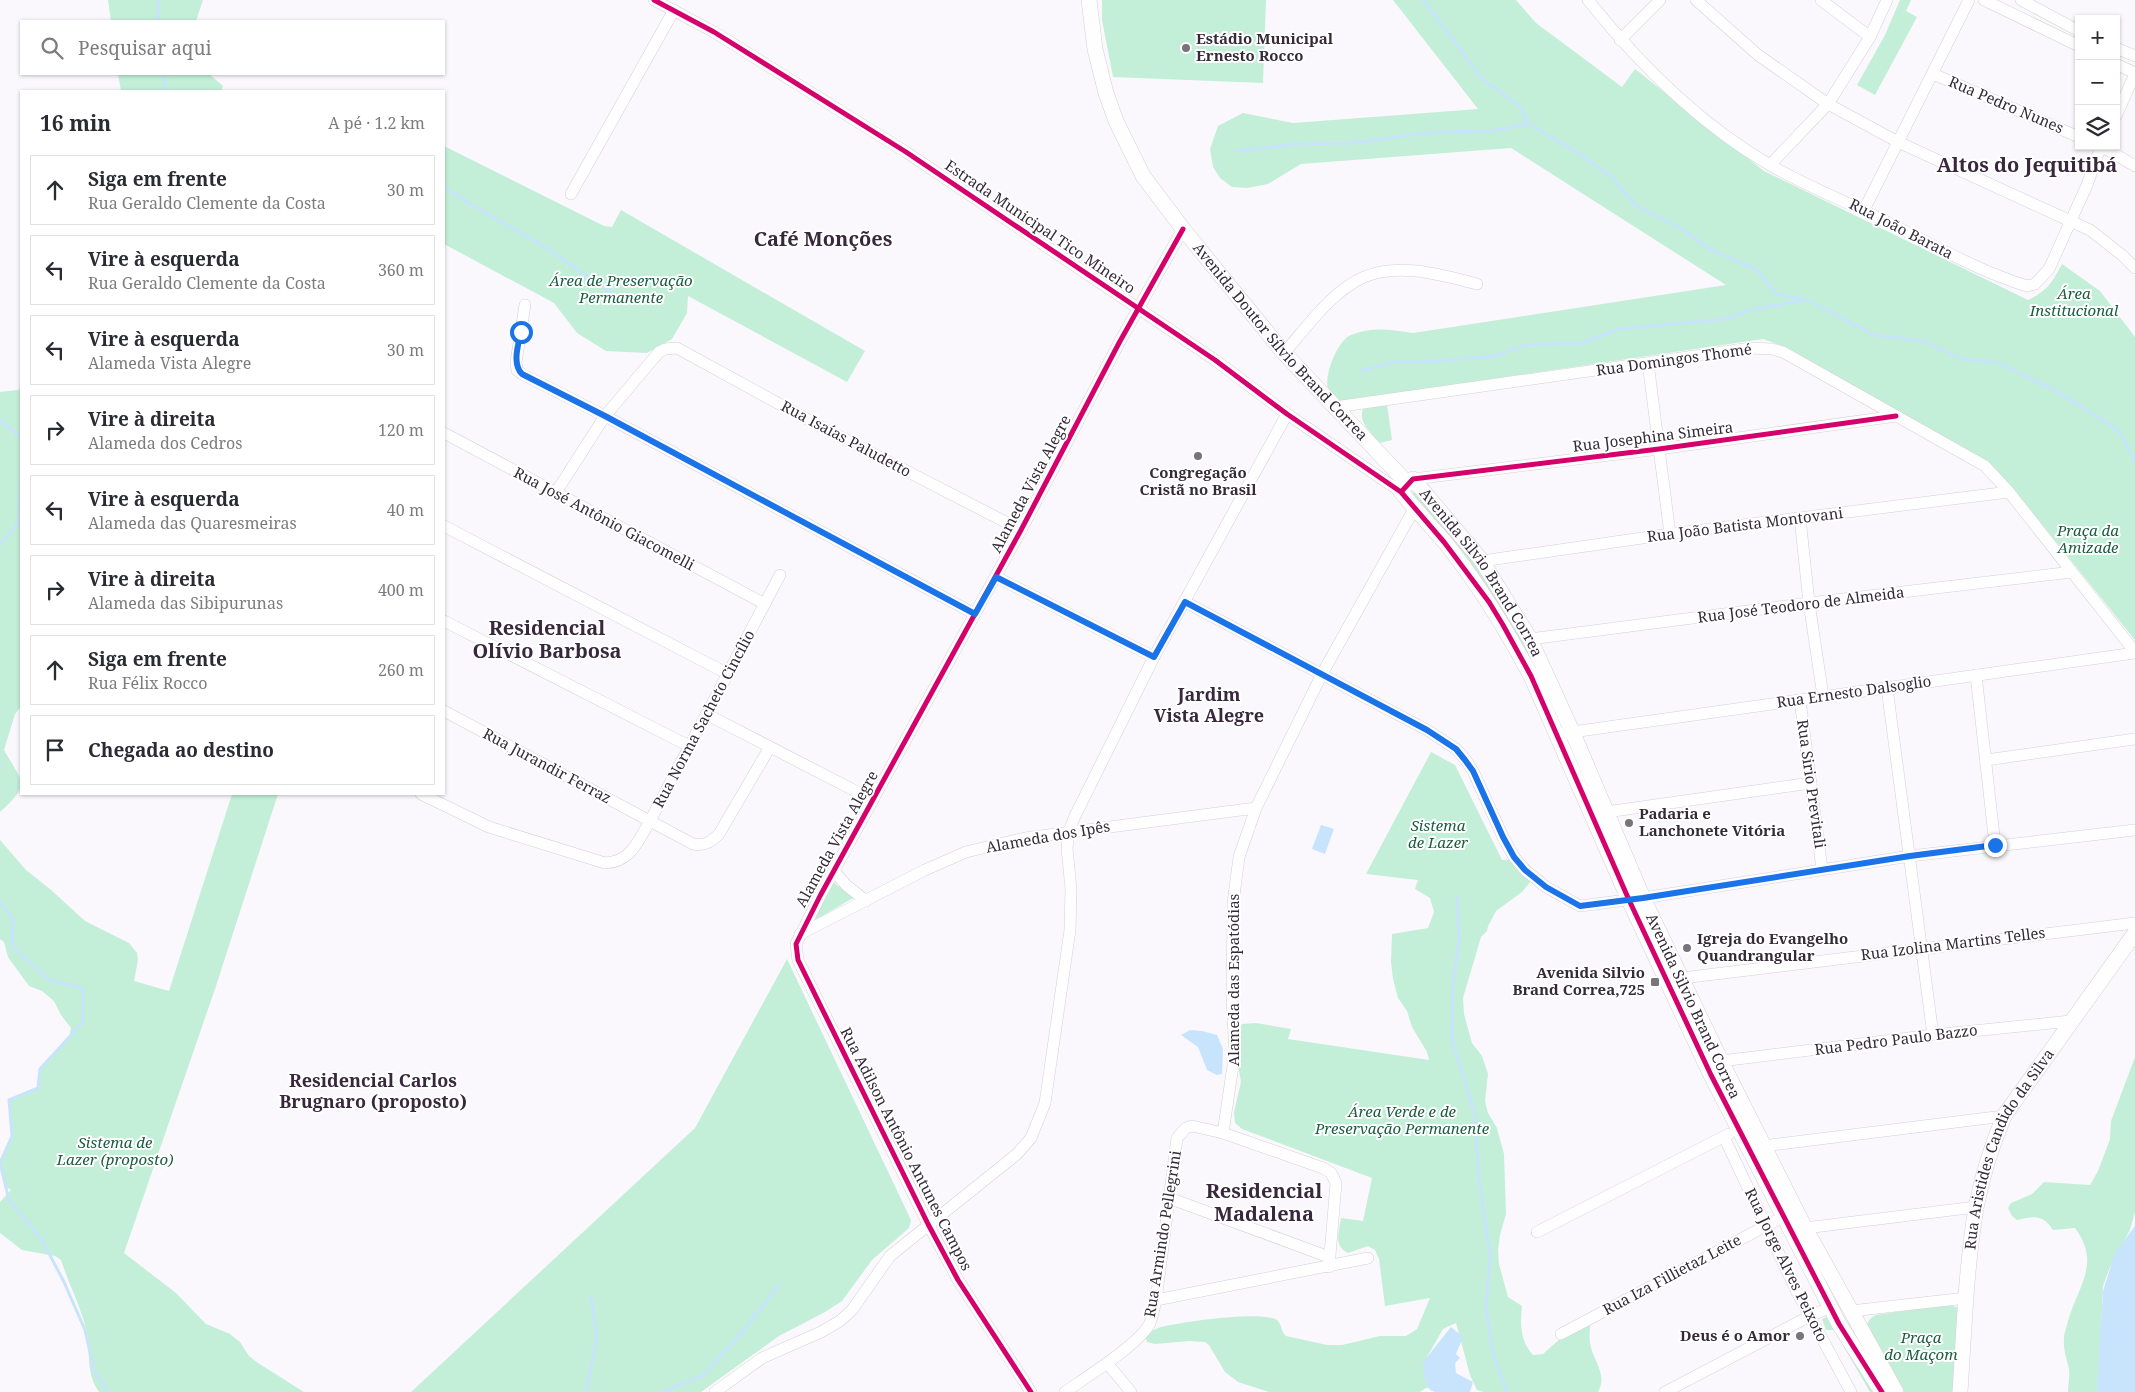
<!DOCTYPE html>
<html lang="pt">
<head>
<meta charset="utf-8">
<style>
  :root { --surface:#fff; --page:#f7f7f7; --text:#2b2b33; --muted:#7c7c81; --line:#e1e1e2 }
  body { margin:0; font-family:"Noto Serif",serif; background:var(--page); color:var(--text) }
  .controls { position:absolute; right:15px; top:15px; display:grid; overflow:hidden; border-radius:0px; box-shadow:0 1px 4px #0004 }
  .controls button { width:45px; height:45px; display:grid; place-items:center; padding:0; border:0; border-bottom:1px solid var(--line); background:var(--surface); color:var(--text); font:25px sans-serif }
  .stop { position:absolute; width:15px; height:15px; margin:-11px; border:4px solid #1a73e8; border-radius:50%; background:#fff }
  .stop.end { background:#1a73e8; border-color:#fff; box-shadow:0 1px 5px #0008 }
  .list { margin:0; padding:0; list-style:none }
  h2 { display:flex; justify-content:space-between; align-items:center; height:65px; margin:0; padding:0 20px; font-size:21px }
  h2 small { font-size:16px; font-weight:400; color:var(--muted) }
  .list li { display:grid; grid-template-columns:32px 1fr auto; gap:15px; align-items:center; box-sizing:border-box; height:70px; margin:0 10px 10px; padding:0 10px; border:1px solid var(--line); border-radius:0px }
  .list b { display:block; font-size:19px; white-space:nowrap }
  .list p { margin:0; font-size:16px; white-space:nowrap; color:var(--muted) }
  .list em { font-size:16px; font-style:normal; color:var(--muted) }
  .icon { flex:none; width:28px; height:28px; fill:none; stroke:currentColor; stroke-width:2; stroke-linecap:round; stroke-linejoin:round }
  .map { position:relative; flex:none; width:2135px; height:1392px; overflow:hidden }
  .search { position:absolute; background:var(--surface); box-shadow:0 1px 4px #0004; left:20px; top:20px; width:425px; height:55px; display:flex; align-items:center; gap:12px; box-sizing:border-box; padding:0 18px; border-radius:0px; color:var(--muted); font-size:19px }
  .panel { position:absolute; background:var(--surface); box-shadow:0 1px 4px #0004; left:20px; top:90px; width:425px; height:705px; border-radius:0px }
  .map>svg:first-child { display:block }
</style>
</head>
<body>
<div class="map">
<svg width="2135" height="1392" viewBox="0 0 2135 1392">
  <rect width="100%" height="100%" fill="#faf8fc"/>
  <g fill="#c3efd9">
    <polygon points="108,0 203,0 196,21 111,21"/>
    <polygon points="1102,0 1266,0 1263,83 1113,77 1102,20"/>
    <path d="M1393,0H1516L1536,23L1622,87L1635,69L1764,171L2028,300C2047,291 2052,283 2062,264L2100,291L2135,337V640L2024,502L2001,475L1982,458L1780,345L1763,339L1337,402C1335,399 1330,396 1329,393C1322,379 1337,340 1351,335C1372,326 1392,330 1413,333L1726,285L1511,148L1301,164L1268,184L1247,188L1232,187L1220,178L1213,167L1210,149L1218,126L1243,113L1293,123L1478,109Z"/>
    <polygon points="1900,0 1911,0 1906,11 1917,17 1875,95 1857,85 1885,35"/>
    <polygon points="118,74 209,74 223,86 221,91 121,91"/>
    <polygon points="444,146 604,226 612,227 621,210 865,351 847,382 688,296 687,313 672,339 647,353 606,351 577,333 554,303 444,244"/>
    <path d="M21,387V706L15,714L4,750C23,783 31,784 0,812V392L18,390Z"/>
    <path d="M1387,404L1392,440L1380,443C1371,432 1358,423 1363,409Z"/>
    <polygon points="1414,491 1491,584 1537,665 1563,719 1558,720 1412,496"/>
    <path d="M1431,752L1455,765L1502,860L1517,859L1530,865L1532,880L1522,892L1496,911L1488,926L1487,931L1481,937L1463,998L1464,1014L1472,1043L1482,1056L1488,1074L1485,1101L1488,1113L1497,1128L1504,1154L1506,1214L1500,1235L1498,1250L1499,1264L1508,1297L1522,1306C1520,1324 1520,1341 1533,1355L1543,1354L1573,1327L1590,1324C1590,1330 1589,1337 1590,1343C1593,1361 1608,1374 1598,1392H1483L1477,1390L1470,1375L1456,1323L1443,1329L1427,1357L1428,1371L1432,1388H1426L1420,1392H1269L1238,1382L1225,1372L1209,1345L1205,1342L1189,1341L1155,1344L1147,1342L1146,1338C1148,1332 1155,1329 1161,1327C1180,1322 1263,1310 1277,1320C1282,1324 1281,1332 1286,1336L1327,1345H1342L1380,1336H1406L1417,1329L1430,1298L1385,1306L1379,1259L1375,1250L1368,1246L1348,1253C1333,1246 1339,1232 1341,1218L1363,1221L1372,1178L1242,1129L1235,1123L1234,1112L1241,1082L1238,1065L1239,1032L1242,1024L1256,1023L1291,1029L1288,1039L1429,1060L1427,1052L1412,1027L1407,1011L1398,998L1393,979L1391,962L1392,934L1428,928L1434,912L1430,898L1415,889L1418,880L1366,874Z"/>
    <path d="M232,794H278L215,989L124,1253L176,1293L206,1324L230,1334L240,1342L249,1356L258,1363L304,1392H99C84,1371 92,1348 85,1325C79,1303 68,1282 61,1260L55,1256L22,1250L0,1233V1202L11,1190L5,1186L0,1163L12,1136L9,1100L38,1088L40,1069L69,1038L71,1028L61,1015L54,1001L42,991L29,986L8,957L4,942L0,939V840L26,870L50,889L85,921L129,943L137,953L138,960L134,981L169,991Z"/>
    <polygon points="833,882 853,898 817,919 815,918"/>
    <polygon points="787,959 911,1220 909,1228 872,1260 842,1301 825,1312 779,1336 701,1392 411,1392 695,1128"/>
    <path d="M2135,1057V1212L2130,1230L2110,1267L2103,1286L2100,1357L2103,1392H2068C2068,1385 2070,1376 2069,1369C2067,1359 2063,1350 2064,1339C2064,1333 2067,1326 2068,1321C2079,1284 2101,1263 2075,1228L2053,1230C2043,1214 2034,1216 2017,1220L2012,1216L2008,1208L2011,1203L2032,1194L2044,1182L2090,1185L2098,1171L2110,1139L2111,1121Z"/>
    <path d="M1948,1304L1958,1308L1955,1392H1904L1868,1331C1866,1323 1868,1319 1876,1315Z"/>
    <polygon points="1828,1316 1874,1392 1870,1392 1834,1330 1826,1330 1822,1319"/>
  </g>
  <g fill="#c7e4fc">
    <polygon points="1321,825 1334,829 1325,854 1312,849"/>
    <polygon points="1190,1030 1202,1031 1217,1035 1223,1049 1222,1074 1217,1075 1207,1070 1198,1047 1181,1035"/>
    <polygon points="2135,1226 2135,1392 2097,1392 2103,1291 2115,1253"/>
    <polygon points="1451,1327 1463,1337 1456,1354 1460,1358 1455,1363 1456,1373 1473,1382 1470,1392 1435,1392 1430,1390 1425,1380 1423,1362"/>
  </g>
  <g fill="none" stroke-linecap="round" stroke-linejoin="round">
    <g stroke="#c7e4fc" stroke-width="3">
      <polyline points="1423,0 1483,80 1519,105 1529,124 1573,150 1611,176 1636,206 1682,229 1709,249 1756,269 1776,294 1807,300 1874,335 1923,341 1962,359 1999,363 2058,392 2118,430 2135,461"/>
      <polyline points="158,21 158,0"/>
      <polyline points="162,74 167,91"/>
      <polyline points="1236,151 1296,144 1352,143 1435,132 1492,131 1528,124"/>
      <path d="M444,187C475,208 508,225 541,245C566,260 589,279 615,294"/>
      <polyline points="1361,371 1393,362 1426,362 1495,356 1526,345 1581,343 1619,329 1726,319 1749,310 1804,300"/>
      <polyline points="0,420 21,437"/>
      <polyline points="21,485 21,468"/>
      <polyline points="0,544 19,522 21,484"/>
      <polyline points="0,764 0,767"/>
      <polyline points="1457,897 1459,941 1453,984 1452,1040 1475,1115 1479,1178 1490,1257 1486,1308 1493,1353 1507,1392"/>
      <polyline points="0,902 13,919 12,946 49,980 83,988 83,1022 40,1069 38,1088 9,1100 12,1136 0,1163 9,1200 42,1240 64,1282 85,1330 94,1370 108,1392"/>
      <polyline points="586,1392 597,1337 591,1296"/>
      <polyline points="662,1392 702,1376 740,1335 779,1285"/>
    </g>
    <g stroke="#d5d0d7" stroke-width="12">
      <g id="street">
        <polyline points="654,0 714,32 906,152 1215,360 1287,414 1401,492 1413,479 1659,449 1896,416"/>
        <path d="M1588,0C1639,64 1698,123 1770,165C1808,187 1850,203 1889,223C1934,245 1978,271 2027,286L2035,284L2049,269L2087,185L2101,146L2135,166"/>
        <polyline points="1696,0 1758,55 1828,104 1898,142 2090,230 2122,255 2135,268"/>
        <polyline points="1821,0 1870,37"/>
        <polyline points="1984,0 2079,46"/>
        <polyline points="2021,0 2079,31"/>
        <polyline points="1620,40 1660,0"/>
        <polyline points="2116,48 2135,56"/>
        <polyline points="2116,64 2135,73"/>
        <polyline points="1933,74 2079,137"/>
        <polyline points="2116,116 2135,74"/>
        <polyline points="1770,165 1828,104 1870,37 1887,0"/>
        <polyline points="571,194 674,10"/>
        <polyline points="1864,210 1969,0"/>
        <polyline points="525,305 516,362 517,370 522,374 605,416 975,614"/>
        <path d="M1284,353C1307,327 1332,291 1364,277C1399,262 1442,275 1477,284"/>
        <polyline points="1648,363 1670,534"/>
        <polyline points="1335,407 1751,348 1772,349 1783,352 1985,466 2009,492 2135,652"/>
        <polyline points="444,433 765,604"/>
        <polyline points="555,494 605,416 659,352 665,349 677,348 825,429 1021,530"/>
        <polyline points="1800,518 1809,603 1823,696"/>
        <polyline points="444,526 728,674"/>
        <polyline points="1482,561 1670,534 2009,492"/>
        <polyline points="996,577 1154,657"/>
        <polyline points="1185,602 1427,730 1456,749 1465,759 1473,771 1503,837 1514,857 1525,870 1546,887 1580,906 1643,898 1910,856 2135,830"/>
        <polyline points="444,621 689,746"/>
        <polyline points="1530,639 1809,603 2072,572"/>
        <polyline points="1976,675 1995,845"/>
        <polyline points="1887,688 1933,1035"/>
        <polyline points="1800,700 1822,869"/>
        <path d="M444,711L693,844C705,846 711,842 719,834L770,747"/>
        <polyline points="706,714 873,800"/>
        <polyline points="1565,733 2135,653"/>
        <polyline points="1986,760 2135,739"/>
        <path d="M421,794L489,827L605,863C631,862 638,841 650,821L780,575"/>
        <polyline points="1606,812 1811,783"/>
        <polyline points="834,871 846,885 866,901"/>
        <polyline points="800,934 925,870 966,852 1025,838 1256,808"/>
        <polyline points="1682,978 2135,923"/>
        <polyline points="1721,1061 1933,1035 2071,1021"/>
        <polyline points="1223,1133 1235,1052 1232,1000 1233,903 1239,857 1256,808 1322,674 1414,509"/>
        <polyline points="1724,1137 1797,1292 1851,1392"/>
        <polyline points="1763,1146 2004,1116"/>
        <polyline points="1169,1198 1329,1257"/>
        <polyline points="1805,1228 1976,1207"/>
        <polyline points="1537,1232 1729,1134"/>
        <polyline points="1156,1300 1368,1258"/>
        <polyline points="1851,1311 1966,1298"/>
        <polyline points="1561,1334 1783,1217"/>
        <polyline points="1107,1363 1131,1392"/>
        <polyline points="715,1392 762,1358 821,1332 840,1321 852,1310 890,1256 1017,1154 1031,1138 1045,1103 1070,930 1071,889 1067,848 1069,831 1075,816 1154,657 1287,414"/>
        <polyline points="1031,1392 958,1280 928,1224 798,960 796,944 820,896 1021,530 1119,343 1183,229"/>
        <path d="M1065,1392C1085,1378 1141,1343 1150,1323C1153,1316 1154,1308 1156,1300L1177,1138L1186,1128L1192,1126L1223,1133L1323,1168L1331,1173L1336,1183L1329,1267"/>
        <polyline points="1665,1392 1810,1316 1831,1307"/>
      </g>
    </g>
    <g stroke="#d5d0d7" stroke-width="16">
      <g id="secondary">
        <path id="s1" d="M1089,0L1095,49L1106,93L1116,121L1143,176L1183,229L1284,353L1408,484"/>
        <path id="s2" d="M1413,479L1482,561L1530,639L1572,731L1643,898L1721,1061L1805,1228L1896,1392"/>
        <path d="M1401,492C1415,509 1430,525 1444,541C1478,583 1506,629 1531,676L1629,900L1711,1075L1839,1324L1882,1392"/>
        <path id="s3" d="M1960,1392C1964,1331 1966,1268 1976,1208C1982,1176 1992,1145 2004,1116L2135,933"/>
      </g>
    </g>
    <use href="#street" stroke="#fefeff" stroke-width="11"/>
    <use href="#secondary" stroke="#fefeff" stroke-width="15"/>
    <g stroke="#fff" stroke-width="8">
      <g id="cycleway">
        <polyline points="654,0 714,32 906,152 1215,360 1287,414 1401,492 1444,542 1489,602 1503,625 1531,676 1629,900 1711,1075 1839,1324 1882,1392"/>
        <polyline points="1401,492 1413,479 1659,449 1896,416"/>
        <polyline points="1031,1392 958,1280 928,1224 798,960 796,944 820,896 1021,530 1119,343 1183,229"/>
      </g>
    </g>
    <use href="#cycleway" stroke="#d6006c" stroke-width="5"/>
  </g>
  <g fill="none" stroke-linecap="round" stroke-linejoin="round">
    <path stroke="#1a73e8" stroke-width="6" d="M521,332C518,345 512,364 522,374L605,416L975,614L996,577L1154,657L1185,602L1427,730L1456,749L1465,760L1473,771L1503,837L1514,857L1525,870L1546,887L1580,906L1643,898L1910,856L1995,845"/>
  </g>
  <g fill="#79737c" stroke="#fff" stroke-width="2">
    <circle cx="1186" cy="48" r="5"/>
    <circle cx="1198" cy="456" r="5"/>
    <circle cx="1629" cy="823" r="5"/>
    <circle cx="1687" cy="948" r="5"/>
    <rect x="1650" y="977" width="10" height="10" rx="2.5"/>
    <circle cx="1800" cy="1336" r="5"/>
  </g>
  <g text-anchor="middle" stroke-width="4" stroke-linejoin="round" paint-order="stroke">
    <g font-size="15" font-weight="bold" fill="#342b37" stroke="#fff" text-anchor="start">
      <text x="1196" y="44">Estádio Municipal<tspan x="1196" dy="17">Ernesto Rocco</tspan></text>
      <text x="1198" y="478" text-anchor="middle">Congregação<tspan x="1198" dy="17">Cristã no Brasil</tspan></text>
      <text x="1639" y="819">Padaria e<tspan x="1639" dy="17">Lanchonete Vitória</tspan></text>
      <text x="1697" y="944">Igreja do Evangelho<tspan x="1697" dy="17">Quandrangular</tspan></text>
      <text x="1645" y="978" text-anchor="end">Avenida Silvio<tspan x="1645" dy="17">Brand Correa,725</tspan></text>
      <text x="1790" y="1341" text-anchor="end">Deus é o Amor</text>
    </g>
    <g font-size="15" fill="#342b37" stroke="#fff">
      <text transform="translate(2006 105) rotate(23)" y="5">Rua Pedro Nunes</text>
      <text transform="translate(1040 227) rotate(34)" y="5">Estrada Municipal Tico Mineiro</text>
      <text transform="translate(1901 229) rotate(27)" y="5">Rua João Barata</text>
      <text dy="5" stroke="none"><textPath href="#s1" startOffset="401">Avenida Doutor Sílvio Brand Correa</textPath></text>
      <text transform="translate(1674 360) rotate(-8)" y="5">Rua Domingos Thomé</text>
      <text transform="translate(1653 437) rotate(-7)" y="5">Rua Josephina Simeira</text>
      <text transform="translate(846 439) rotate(28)" y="5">Rua Isaías Paludetto</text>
      <text transform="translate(1031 484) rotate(-62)" y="5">Alameda Vista Alegre</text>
      <text transform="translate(604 519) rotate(28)" y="5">Rua José Antônio Giacomelli</text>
      <text transform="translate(1745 525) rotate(-7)" y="5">Rua João Batista Montovani</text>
      <text dy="5" stroke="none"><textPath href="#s2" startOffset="116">Avenida Silvio Brand Correa</textPath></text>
      <text transform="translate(1801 605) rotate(-7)" y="5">Rua José Teodoro de Almeida</text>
      <text transform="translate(1854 692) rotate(-8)" y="5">Rua Ernesto Dalsoglio</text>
      <text transform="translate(704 719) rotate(-62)" y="5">Rua Norma Sacheto Cincílio</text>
      <text transform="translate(547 766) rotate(28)" y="5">Rua Jurandir Ferraz</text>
      <text transform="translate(1811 784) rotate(82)" y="5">Rua Sirio Previtali</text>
      <text transform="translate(1048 837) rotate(-10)" y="5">Alameda dos Ipês</text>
      <text transform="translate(837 839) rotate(-61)" y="5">Alameda Vista Alegre</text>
      <text transform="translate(1953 944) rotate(-7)" y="5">Rua Izolina Martins Telles</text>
      <text transform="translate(1234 980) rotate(-90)" y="5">Alameda das Espatódias</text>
      <text transform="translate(1693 1006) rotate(65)" y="5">Avenida Silvio Brand Correa</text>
      <text transform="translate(1896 1040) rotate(-7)" y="5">Rua Pedro Paulo Bazzo</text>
      <text transform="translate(906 1149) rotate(63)" y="5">Rua Adilson Antônio Antunes Campos</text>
      <text dy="5" stroke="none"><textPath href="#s3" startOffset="252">Rua Aristides Candido da Silva</textPath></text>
      <text transform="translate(1163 1234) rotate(-81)" y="5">Rua Armindo Pellegrini</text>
      <text transform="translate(1786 1265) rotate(64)" y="5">Rua Jorge Alves Peixoto</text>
      <text transform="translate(1672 1275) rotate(-28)" y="5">Rua Iza Fillietaz Leite</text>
    </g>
    <g font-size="15" font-style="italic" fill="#1a5c3e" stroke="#fff">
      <text x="621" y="286">Área de Preservação<tspan x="621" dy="17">Permanente</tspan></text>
      <text x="2074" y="299">Área<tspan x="2074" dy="17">Institucional</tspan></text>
      <text x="2088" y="536">Praça da<tspan x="2088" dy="17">Amizade</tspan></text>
      <text x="1438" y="831">Sistema<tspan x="1438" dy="17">de Lazer</tspan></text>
      <text x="1402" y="1117">Área Verde e de<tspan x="1402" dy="17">Preservação Permanente</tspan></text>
      <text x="115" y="1148">Sistema de<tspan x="115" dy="17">Lazer (proposto)</tspan></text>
      <text x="1921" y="1343">Praça<tspan x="1921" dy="17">do Maçom</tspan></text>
    </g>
    <g font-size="18" font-weight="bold" fill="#38273d" stroke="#fff">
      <text x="1209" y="701">Jardim<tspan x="1209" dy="21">Vista Alegre</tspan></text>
      <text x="373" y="1087">Residencial Carlos<tspan x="373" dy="21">Brugnaro (proposto)</tspan></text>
    </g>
    <g font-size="20" font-weight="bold" fill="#38273d" stroke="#fff">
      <text x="2027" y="172">Altos do Jequitibá</text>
      <text x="823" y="246">Café Monções</text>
      <text x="547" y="635">Residencial<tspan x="547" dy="23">Olívio Barbosa</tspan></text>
      <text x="1264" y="1198">Residencial<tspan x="1264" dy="23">Madalena</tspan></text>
    </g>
  </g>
</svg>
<div class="controls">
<button>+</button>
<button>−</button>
<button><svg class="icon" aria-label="layers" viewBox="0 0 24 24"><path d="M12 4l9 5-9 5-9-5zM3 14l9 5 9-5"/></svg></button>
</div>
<div class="stop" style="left:521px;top:332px"></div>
<div class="stop end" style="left:1995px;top:845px"></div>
<div class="search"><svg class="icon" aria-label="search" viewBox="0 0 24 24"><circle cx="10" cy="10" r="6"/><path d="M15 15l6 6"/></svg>Pesquisar aqui</div>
<section class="panel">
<h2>16 min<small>A pé · 1.2 km</small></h2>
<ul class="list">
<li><svg class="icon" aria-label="ahead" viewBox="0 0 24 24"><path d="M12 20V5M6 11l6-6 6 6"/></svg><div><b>Siga em frente</b><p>Rua Geraldo Clemente da Costa</p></div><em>30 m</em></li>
<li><svg class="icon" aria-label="left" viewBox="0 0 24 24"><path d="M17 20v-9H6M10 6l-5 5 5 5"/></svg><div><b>Vire à esquerda</b><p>Rua Geraldo Clemente da Costa</p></div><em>360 m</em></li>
<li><svg class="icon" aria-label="left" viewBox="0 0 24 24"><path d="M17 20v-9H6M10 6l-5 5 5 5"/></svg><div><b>Vire à esquerda</b><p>Alameda Vista Alegre</p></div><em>30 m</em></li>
<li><svg class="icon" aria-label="right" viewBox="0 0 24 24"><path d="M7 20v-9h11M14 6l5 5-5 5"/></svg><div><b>Vire à direita</b><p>Alameda dos Cedros</p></div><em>120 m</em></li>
<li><svg class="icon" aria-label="left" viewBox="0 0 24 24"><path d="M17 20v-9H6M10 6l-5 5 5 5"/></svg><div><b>Vire à esquerda</b><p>Alameda das Quaresmeiras</p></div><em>40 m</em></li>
<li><svg class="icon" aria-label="right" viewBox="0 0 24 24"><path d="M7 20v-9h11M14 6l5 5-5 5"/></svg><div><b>Vire à direita</b><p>Alameda das Sibipurunas</p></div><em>400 m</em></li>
<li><svg class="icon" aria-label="ahead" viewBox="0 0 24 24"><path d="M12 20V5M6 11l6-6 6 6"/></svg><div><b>Siga em frente</b><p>Rua Félix Rocco</p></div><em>260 m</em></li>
<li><svg class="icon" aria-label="arrive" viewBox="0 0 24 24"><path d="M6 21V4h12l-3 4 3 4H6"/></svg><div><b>Chegada ao destino</b></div></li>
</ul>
</section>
</div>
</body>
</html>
